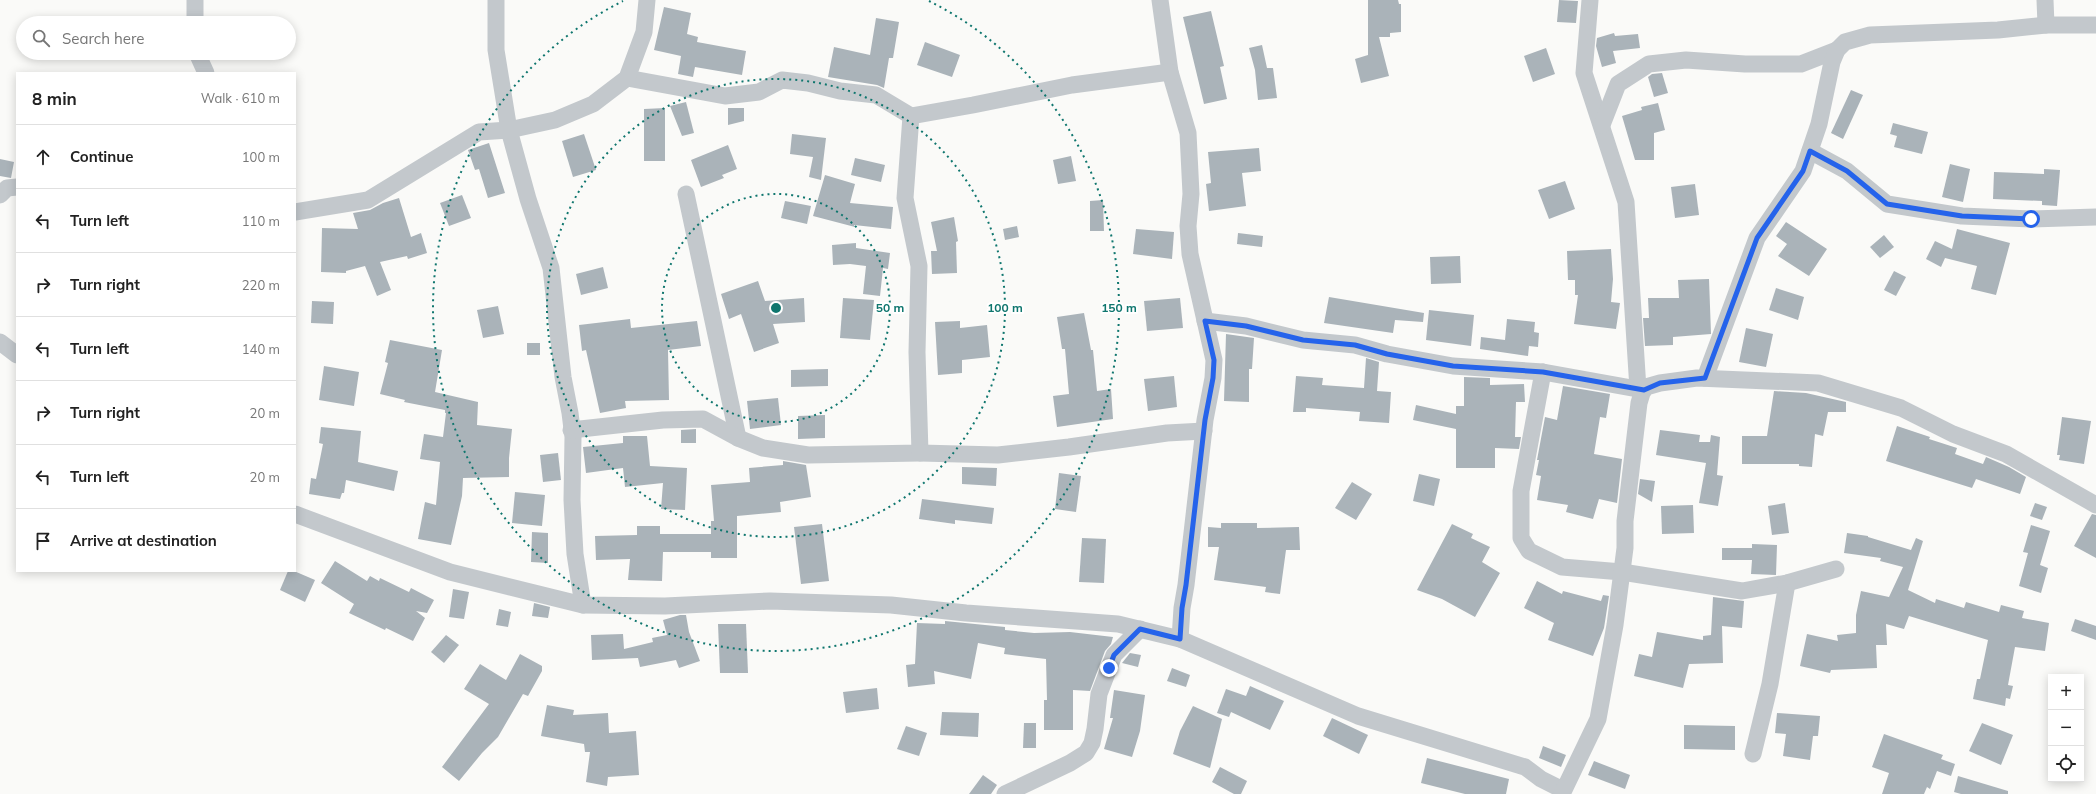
<!DOCTYPE html>
<html lang="en">
<head>
<meta charset="utf-8">
<style>
  :root { --surface:#fff; --page:#f2f2f2; --text:#222; --muted:#767676; --line:#e0e0e0 }
  body { margin:0; font-family:Mulish,sans-serif; background:var(--page); color:var(--text) }
  .controls { position:absolute; right:12px; bottom:12px; display:grid; overflow:hidden; border-radius:0px; box-shadow:0 2px 10px #0003 }
  .controls button { width:36px; height:36px; display:grid; place-items:center; padding:0; border:0; border-bottom:1px solid var(--line); background:var(--surface); color:var(--text); font:20px sans-serif }
  .stop { position:absolute; width:12px; height:12px; margin:-9px; border:3px solid #2563eb; border-radius:50%; background:#fff }
  .stop.end { background:#2563eb; border-color:#fff; box-shadow:0 1px 4px #0008 }
  .list { margin:0; padding:0; list-style:none }
  h2 { display:flex; justify-content:space-between; align-items:center; height:52px; margin:0; padding:0 16px; font-size:17px }
  h2 small { font-size:13px; font-weight:400; color:var(--muted) }
  .list li { display:grid; grid-template-columns:26px 1fr auto; gap:12px; align-items:center; box-sizing:border-box; height:64px; padding:0 16px; border-top:1px solid var(--line) }
  .list b { display:block; font-size:15px; white-space:nowrap }
  .list em { font-size:13px; font-style:normal; color:var(--muted) }
  .icon { flex:none; width:22px; height:22px; fill:none; stroke:currentColor; stroke-width:2; stroke-linecap:round; stroke-linejoin:round }
  .map { position:relative; flex:none; width:2096px; height:794px; overflow:hidden }
  .search { position:absolute; background:var(--surface); box-shadow:0 2px 10px #0003; left:16px; top:16px; width:280px; height:44px; display:flex; align-items:center; gap:10px; box-sizing:border-box; padding:0 14px; border-radius:22px; color:var(--muted); font-size:15px }
  .panel { position:absolute; background:var(--surface); box-shadow:0 2px 10px #0003; left:16px; top:72px; width:280px; height:500px; border-radius:0px }
  .map>svg:first-child { display:block }
</style>
</head>
<body>
<div class="map">
<svg width="2096" height="794" viewBox="0 0 2096 794">
  <rect width="100%" height="100%" fill="#fafaf8"/>
  <g fill="#aab3b9">
    <polygon points="1368,0 1398,0 1399,4 1401,4 1401,32 1390,33 1390,37 1379,37 1389,76 1361,83 1355,59 1368,55"/>
    <polygon points="1559,0 1578,1 1576,23 1557,22"/>
    <polygon points="664,7 691,13 687,34 698,37 697,42 746,51 742,75 695,67 693,77 678,74 681,56 654,50"/>
    <polygon points="1211,11 1224,66 1220,67 1227,99 1204,104 1183,17"/>
    <polygon points="876,18 899,22 893,58 889,58 884,88 877,85 828,77 834,47 870,55"/>
    <polygon points="1614,33 1615,36 1638,34 1640,48 1613,51 1616,63 1602,67 1596,46 1597,38"/>
    <polygon points="925,42 960,55 952,77 917,65"/>
    <polygon points="1262,45 1267,68 1273,68 1277,98 1258,100 1255,70 1249,48"/>
    <polygon points="1546,48 1555,74 1533,82 1524,56"/>
    <polygon points="1662,73 1668,93 1654,97 1648,77 1652,74"/>
    <polygon points="1851,90 1863,95 1843,139 1831,133"/>
    <polygon points="686,102 694,133 682,136 670,106"/>
    <polygon points="1658,103 1665,130 1654,133 1654,160 1635,160 1622,116 1642,110 1641,107"/>
    <polygon points="665,108 665,161 644,161 644,109"/>
    <polygon points="728,108 744,108 744,121 728,125"/>
    <polygon points="1893,123 1928,132 1922,154 1894,147 1897,136 1890,134"/>
    <polygon points="584,134 596,170 573,177 562,141"/>
    <polygon points="792,134 826,138 821,180 809,177 813,157 790,154"/>
    <polygon points="489,143 505,193 488,198 479,169 475,170 468,150"/>
    <polygon points="728,145 737,169 722,175 724,178 701,187 691,160"/>
    <polygon points="1259,148 1261,171 1242,173 1246,206 1209,211 1206,184 1211,183 1208,152"/>
    <polygon points="1071,156 1076,181 1058,184 1053,160"/>
    <polygon points="855,158 885,165 881,182 851,175"/>
    <polygon points="0,159 14,162 11,178 0,176"/>
    <polygon points="1950,164 1970,169 1963,202 1942,197"/>
    <polygon points="2044,169 2060,170 2057,206 2042,205 2042,201 1993,199 1994,172 2044,174"/>
    <polygon points="825,175 855,184 850,203 893,207 891,229 854,225 855,227 813,216"/>
    <polygon points="1565,181 1575,209 1549,219 1538,190"/>
    <polygon points="1695,184 1699,215 1675,218 1671,187"/>
    <polygon points="462,195 471,218 449,226 440,203"/>
    <polygon points="399,198 411,237 421,233 427,253 408,259 407,256 380,262 391,290 377,296 365,266 346,271 346,273 321,272 322,228 358,229 353,213 370,210 383,203"/>
    <polygon points="1103,200 1104,231 1090,231 1090,201"/>
    <polygon points="785,201 811,206 807,224 781,218"/>
    <polygon points="954,217 958,241 956,242 957,273 932,274 931,251 937,251 931,222"/>
    <polygon points="1786,222 1827,249 1809,276 1778,256 1787,244 1776,236"/>
    <polygon points="1017,226 1019,237 1005,240 1003,229"/>
    <polygon points="1136,229 1174,232 1172,259 1133,254"/>
    <polygon points="1957,229 2010,243 1996,295 1971,289 1977,266 1945,258 1941,267 1926,259 1935,241 1952,249"/>
    <polygon points="1238,233 1263,236 1262,247 1237,244"/>
    <polygon points="1884,235 1894,247 1880,258 1870,247"/>
    <polygon points="856,243 856,248 890,253 888,269 883,268 880,296 863,294 866,266 850,264 833,265 832,245"/>
    <polygon points="1611,249 1613,279 1611,302 1620,303 1616,329 1574,324 1578,295 1575,295 1575,280 1568,280 1567,251"/>
    <polygon points="1460,256 1461,283 1431,284 1430,257"/>
    <polygon points="603,267 608,288 581,295 576,274"/>
    <polygon points="1894,271 1906,277 1896,296 1884,290"/>
    <polygon points="1709,279 1711,334 1673,337 1673,345 1645,346 1643,318 1649,318 1648,298 1679,298 1678,280"/>
    <polygon points="758,281 765,301 804,298 805,322 773,324 779,343 754,352 741,314 729,319 721,294"/>
    <polygon points="1776,288 1804,297 1798,320 1769,310"/>
    <polygon points="1329,297 1424,313 1423,322 1395,320 1393,333 1324,323"/>
    <polygon points="843,298 874,300 870,340 840,338"/>
    <polygon points="1180,298 1183,328 1147,331 1144,301"/>
    <polygon points="312,301 334,302 333,324 311,323"/>
    <polygon points="498,306 504,334 483,338 477,310"/>
    <polygon points="1429,310 1474,315 1471,346 1426,340"/>
    <polygon points="1084,313 1091,350 1093,350 1097,391 1111,389 1113,419 1057,427 1053,396 1069,394 1065,349 1062,349 1057,317"/>
    <polygon points="630,319 631,328 697,321 701,346 668,350 669,400 625,401 626,408 600,413 586,350 582,351 579,325"/>
    <polygon points="1507,319 1535,322 1534,332 1539,333 1538,347 1529,346 1528,356 1480,349 1481,337 1505,340"/>
    <polygon points="960,321 960,328 987,325 990,357 962,360 962,373 938,375 935,322"/>
    <polygon points="1746,328 1773,334 1766,367 1739,362"/>
    <polygon points="1226,334 1254,338 1252,369 1249,369 1249,402 1224,401"/>
    <polygon points="390,340 442,350 435,392 478,402 477,425 512,429 509,458 509,477 463,478 462,496 451,545 418,539 425,502 436,505 440,462 420,459 424,434 443,437 446,413 445,413 445,410 404,402 405,400 380,394 388,363 385,362"/>
    <rect x="527" y="343" width="13" height="12"/>
    <polygon points="1366,358 1379,362 1377,391 1391,392 1389,423 1359,421 1360,412 1306,408 1306,412 1293,412 1296,376 1323,378 1322,385 1364,388"/>
    <polygon points="324,366 359,372 354,406 319,400"/>
    <polygon points="828,369 828,386 791,387 791,370"/>
    <polygon points="1174,376 1177,407 1148,411 1144,379"/>
    <polygon points="1464,377 1490,378 1490,385 1524,384 1525,402 1516,402 1515,437 1521,437 1519,449 1495,448 1495,468 1456,468 1456,429 1413,420 1416,405 1456,414 1456,406 1464,406"/>
    <polygon points="1563,386 1610,394 1606,418 1600,417 1594,454 1622,459 1617,503 1599,499 1593,519 1566,512 1568,505 1537,500 1541,476 1536,475 1539,460 1537,460 1545,417 1557,420"/>
    <polygon points="1774,391 1806,393 1846,402 1846,412 1828,412 1823,436 1815,434 1812,467 1799,466 1799,464 1742,464 1742,436 1767,436"/>
    <polygon points="778,398 781,425 750,429 747,401"/>
    <polygon points="825,415 825,438 798,439 798,416"/>
    <polygon points="2062,417 2091,421 2084,464 2059,460 2060,455 2057,455"/>
    <polygon points="1897,426 1930,437 1929,439 1957,448 1955,454 1983,464 1986,457 2009,467 2026,477 2020,494 1976,479 1972,488 1886,461"/>
    <polygon points="321,427 361,431 358,462 398,471 394,491 346,480 344,493 342,493 340,499 309,494 311,478 316,479 323,444 319,443"/>
    <polygon points="696,429 696,443 681,443 681,430"/>
    <polygon points="1660,430 1700,435 1699,442 1710,442 1711,435 1720,437 1717,475 1723,476 1718,506 1699,503 1706,463 1656,455"/>
    <polygon points="623,436 647,436 650,466 687,468 685,510 661,509 663,483 625,487 623,468 586,473 583,447 623,443"/>
    <polygon points="558,453 561,480 543,482 540,455"/>
    <polygon points="783,461 806,465 811,497 780,502 781,512 737,516 737,558 711,558 711,552 663,552 662,581 628,580 630,559 596,560 595,536 637,535 637,526 660,526 660,534 711,534 711,521 714,521 711,485 750,482 749,468 783,465"/>
    <polygon points="962,467 997,468 996,486 962,484"/>
    <polygon points="1059,473 1081,476 1076,512 1055,509"/>
    <polygon points="1419,474 1440,479 1434,506 1413,501"/>
    <polygon points="1640,479 1655,481 1652,502 1638,494"/>
    <polygon points="1352,482 1372,494 1356,520 1335,508"/>
    <polygon points="515,492 545,495 542,526 512,523"/>
    <polygon points="922,499 994,508 992,524 955,520 955,524 919,519"/>
    <polygon points="1785,503 1789,533 1772,535 1768,506"/>
    <polygon points="2035,503 2047,507 2042,520 2030,516"/>
    <polygon points="1693,505 1694,533 1662,534 1661,506"/>
    <polygon points="2092,514 2096,515 2096,558 2074,546"/>
    <polygon points="1221,523 1257,523 1257,528 1299,527 1300,550 1286,550 1280,594 1265,592 1266,587 1214,580 1219,547 1208,547 1208,527 1221,528"/>
    <polygon points="822,524 829,581 801,584 794,527"/>
    <polygon points="1452,524 1473,534 1471,538 1490,547 1482,562 1500,573 1475,617 1442,599 1417,590"/>
    <polygon points="2031,525 2050,531 2040,565 2048,568 2041,593 2019,586 2028,553 2023,552"/>
    <polygon points="532,532 548,533 548,563 531,562"/>
    <polygon points="1847,533 1868,536 1868,537 1911,550 1916,538 1923,541 1908,590 1935,603 1936,599 1964,608 1966,602 1999,612 2001,605 2024,611 2022,618 2049,623 2045,651 2015,647 2008,685 2013,686 2010,699 2006,698 2005,706 1973,699 1977,679 1980,679 1988,640 1909,616 1904,629 1886,624 1887,645 1876,645 1877,668 1831,670 1830,673 1800,666 1807,634 1838,641 1837,635 1856,633 1856,615 1861,591 1889,597 1903,567 1880,561 1881,558 1844,553"/>
    <polygon points="1082,538 1106,539 1104,583 1079,582"/>
    <polygon points="1752,544 1777,545 1776,575 1751,574 1752,560 1722,560 1722,548 1752,548"/>
    <polygon points="335,561 367,581 370,576 379,581 380,578 409,592 411,588 434,600 427,613 416,611 425,618 413,641 386,628 385,630 349,613 354,604 321,583"/>
    <polygon points="288,571 294,571 315,580 305,602 280,590"/>
    <polygon points="1537,581 1562,594 1563,591 1601,601 1603,595 1609,596 1604,628 1593,656 1548,640 1554,623 1524,608"/>
    <polygon points="453,589 469,592 464,619 449,617"/>
    <polygon points="1713,597 1744,601 1742,628 1722,626 1723,663 1689,664 1683,688 1634,676 1639,654 1652,657 1657,632 1703,640 1703,636 1711,635"/>
    <polygon points="534,603 550,607 548,618 532,616"/>
    <polygon points="499,609 511,612 508,627 496,625"/>
    <polygon points="680,615 686,615 689,632 700,661 679,668 676,660 640,667 638,658 592,660 591,635 623,634 624,649 653,642 652,638 667,635 663,620"/>
    <polygon points="2075,619 2096,626 2096,640 2071,631"/>
    <polygon points="945,621 1005,627 1005,630 1034,633 1070,632 1113,637 1111,644 1105,651 1090,691 1073,690 1073,730 1044,730 1044,700 1047,700 1046,659 1004,654 1005,648 978,643 971,679 934,671 935,684 908,687 906,665 915,664 917,623 945,624"/>
    <polygon points="718,624 746,624 748,673 720,673"/>
    <polygon points="446,635 459,645 444,663 431,652"/>
    <polygon points="1130,653 1141,655 1138,667 1122,663"/>
    <polygon points="520,654 542,666 542,671 528,696 523,694 498,737 482,753 459,781 442,767 489,704 464,689 480,664 506,680"/>
    <polygon points="1172,668 1190,675 1186,687 1167,681"/>
    <polygon points="1250,686 1284,701 1270,730 1231,712 1229,717 1217,713 1226,689 1246,696"/>
    <polygon points="877,688 879,709 846,713 843,692"/>
    <polygon points="1114,690 1145,695 1140,731 1132,757 1104,749 1113,718 1110,718"/>
    <polygon points="547,705 574,710 573,715 608,713 609,733 636,731 639,775 608,777 607,786 586,782 590,752 585,752 584,744 541,736"/>
    <polygon points="1193,706 1222,719 1210,768 1173,754 1180,731"/>
    <polygon points="942,712 979,713 978,737 940,735"/>
    <polygon points="1777,713 1820,716 1818,736 1813,736 1810,760 1783,756 1786,734 1775,733"/>
    <polygon points="1332,718 1368,735 1359,754 1323,736"/>
    <polygon points="1024,723 1036,723 1036,748 1023,748"/>
    <polygon points="1982,723 2013,735 2001,765 1969,751"/>
    <polygon points="1684,725 1735,726 1735,750 1684,749"/>
    <polygon points="906,726 927,733 919,756 897,749"/>
    <polygon points="1884,734 1943,755 1941,759 1955,764 1951,776 1937,771 1930,789 1927,787 1924,794 1882,794 1889,773 1872,767"/>
    <polygon points="1543,746 1566,755 1561,767 1539,758"/>
    <polygon points="1427,758 1509,779 1506,794 1465,794 1421,783"/>
    <polygon points="1594,761 1630,775 1625,789 1588,775"/>
    <polygon points="1220,767 1247,781 1241,794 1234,794 1212,782"/>
    <polygon points="983,775 997,785 991,794 969,794"/>
    <polygon points="1958,776 2008,791 2008,794 1961,794 1954,792"/>
  </g>
  <g fill="none" stroke-linecap="round" stroke-linejoin="round">
    <g stroke="#c3c8cc" stroke-width="17">
      <polyline points="496,0 496,50 509,130 528,199 551,268 563,377 570,413 573,437 572,500 575,554 583,605"/>
      <polyline points="1160,0 1170,72 1188,133 1191,194 1188,226 1190,254 1214,360 1213,378 1205,420 1186,585 1182,608 1180,639"/>
      <polyline points="1590,0 1584,73 1626,202 1638,389"/>
      <polyline points="2045,0 2046,25"/>
      <polyline points="195,23 195,0"/>
      <polyline points="197,53 206,73"/>
      <polyline points="627,78 725,96 759,92 782,80 808,83 840,91 876,95 911,116"/>
      <polyline points="1602,125 1618,84 1649,64 1686,60 1745,64 1801,64 1837,50"/>
      <polyline points="1810,151 1847,171 1887,204 1962,216 2031,219 2096,217"/>
      <polyline points="686,194 738,438"/>
      <polyline points="0,195 7,188 17,187"/>
      <polyline points="295,212 368,200 479,132 509,130 555,120 593,104 627,78 644,32 647,0"/>
      <polyline points="1205,321 1246,326 1303,340 1355,345 1387,354 1453,366 1543,372 1643,390"/>
      <polyline points="0,342 17,355"/>
      <polyline points="1543,372 1521,491 1521,538 1529,551 1562,567 1622,572 1742,591 1787,583 1836,569"/>
      <polyline points="1705,378 1757,238 1803,171 1819,124 1832,62 1837,50 1845,42 1870,35 1998,30 2046,25 2096,25"/>
      <polyline points="571,430 663,420 703,419 738,438 763,448 808,455 920,453 917,352 919,266 905,198 911,116 973,105 1072,85 1170,72"/>
      <polyline points="920,453 998,455 1069,447 1167,433 1204,431"/>
      <polyline points="295,514 450,572 583,605 665,606 770,601 891,605 966,613 1118,624 1180,639 1358,716 1525,767 1541,779 1563,790"/>
      <polyline points="1753,754 1770,684 1787,583"/>
      <polyline points="1005,794 1070,763 1086,753 1092,743 1095,729 1099,694 1114,655 1140,629"/>
      <polyline points="1562,794 1598,719 1615,625 1625,548 1625,521 1639,403 1642,393 1646,387 1660,383 1697,378 1818,383 1901,408 1953,434 2006,454 2096,505"/>
    </g>
  </g>
  <g fill="none" stroke-linecap="round" stroke-linejoin="round">
    <polyline stroke="#2563eb" stroke-width="5" points="1109,668 1114,655 1140,629 1180,639 1182,608 1186,585 1205,420 1213,378 1214,360 1205,321 1246,326 1303,340 1355,345 1387,354 1453,366 1543,372 1644,390 1660,383 1705,378 1757,238 1803,171 1810,151 1847,171 1887,204 1962,216 2031,219"/>
  </g>
  <g fill="none" stroke="#0f766e" stroke-width="2" stroke-dasharray="2 4">
    <circle cx="776" cy="308" r="114"/>
    <circle cx="776" cy="308" r="229"/>
    <path d="M929 1A343 343 0 1 1 623 1"/>
  </g>
  <circle cx="776" cy="308" r="6" fill="#0f766e" stroke="#fff" stroke-width="2"/>
  <g font-size="12" text-anchor="middle" font-weight="bold" fill="#0f766e" stroke="#fff" stroke-width="4" stroke-linejoin="round" paint-order="stroke">
    <text x="890" y="312">50 m</text>
    <text x="1005" y="312">100 m</text>
    <text x="1119" y="312">150 m</text>
  </g>
</svg>
<div class="controls">
<button>+</button>
<button>−</button>
<button><svg class="icon" aria-label="locate" viewBox="0 0 24 24"><circle cx="12" cy="12" r="6"/><path d="M12 2v4M12 18v4M2 12h4M18 12h4"/></svg></button>
</div>
<div class="stop" style="left:2031px;top:219px"></div>
<div class="stop end" style="left:1109px;top:668px"></div>
<div class="search"><svg class="icon" aria-label="search" viewBox="0 0 24 24"><circle cx="10" cy="10" r="6"/><path d="M15 15l6 6"/></svg>Search here</div>
<section class="panel">
<h2>8 min<small>Walk · 610 m</small></h2>
<ul class="list">
<li><svg class="icon" aria-label="ahead" viewBox="0 0 24 24"><path d="M12 20V5M6 11l6-6 6 6"/></svg><div><b>Continue</b></div><em>100 m</em></li>
<li><svg class="icon" aria-label="left" viewBox="0 0 24 24"><path d="M17 20v-9H6M10 6l-5 5 5 5"/></svg><div><b>Turn left</b></div><em>110 m</em></li>
<li><svg class="icon" aria-label="right" viewBox="0 0 24 24"><path d="M7 20v-9h11M14 6l5 5-5 5"/></svg><div><b>Turn right</b></div><em>220 m</em></li>
<li><svg class="icon" aria-label="left" viewBox="0 0 24 24"><path d="M17 20v-9H6M10 6l-5 5 5 5"/></svg><div><b>Turn left</b></div><em>140 m</em></li>
<li><svg class="icon" aria-label="right" viewBox="0 0 24 24"><path d="M7 20v-9h11M14 6l5 5-5 5"/></svg><div><b>Turn right</b></div><em>20 m</em></li>
<li><svg class="icon" aria-label="left" viewBox="0 0 24 24"><path d="M17 20v-9H6M10 6l-5 5 5 5"/></svg><div><b>Turn left</b></div><em>20 m</em></li>
<li><svg class="icon" aria-label="arrive" viewBox="0 0 24 24"><path d="M6 21V4h12l-3 4 3 4H6"/></svg><div><b>Arrive at destination</b></div></li>
</ul>
</section>
</div>
</body>
</html>
